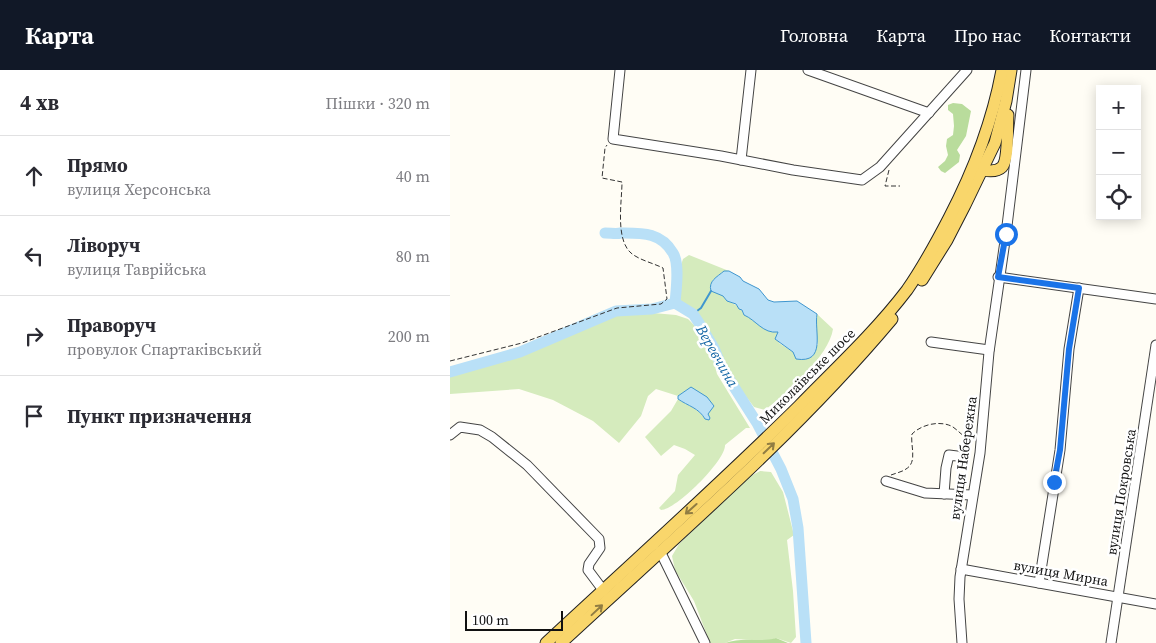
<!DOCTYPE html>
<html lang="uk">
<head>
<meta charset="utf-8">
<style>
  :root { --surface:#fff; --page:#f7f7f7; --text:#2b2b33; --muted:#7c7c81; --line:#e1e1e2; --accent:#111827 }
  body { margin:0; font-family:"Source Serif 4",serif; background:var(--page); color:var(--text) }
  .controls { position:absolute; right:15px; top:15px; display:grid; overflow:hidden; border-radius:0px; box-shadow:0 2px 12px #0003 }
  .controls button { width:45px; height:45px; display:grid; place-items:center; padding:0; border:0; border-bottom:1px solid var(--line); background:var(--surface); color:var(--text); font:25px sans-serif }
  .scale { position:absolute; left:15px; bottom:12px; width:98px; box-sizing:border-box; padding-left:5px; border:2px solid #111; border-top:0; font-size:14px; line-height:18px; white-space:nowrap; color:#111; -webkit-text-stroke:4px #fff; paint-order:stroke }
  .stop { position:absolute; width:15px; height:15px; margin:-11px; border:4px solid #1a73e8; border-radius:50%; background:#fff }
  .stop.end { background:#1a73e8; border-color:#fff; box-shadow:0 1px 5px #0008 }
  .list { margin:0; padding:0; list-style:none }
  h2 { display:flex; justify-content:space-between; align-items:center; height:65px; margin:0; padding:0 20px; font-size:21px }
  h2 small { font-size:16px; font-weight:400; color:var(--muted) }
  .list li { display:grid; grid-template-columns:32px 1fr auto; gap:15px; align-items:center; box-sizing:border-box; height:80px; padding:0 20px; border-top:1px solid var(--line) }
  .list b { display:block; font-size:19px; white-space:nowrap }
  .list p { margin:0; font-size:16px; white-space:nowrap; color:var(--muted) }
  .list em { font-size:16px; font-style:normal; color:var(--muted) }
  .icon { flex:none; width:28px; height:28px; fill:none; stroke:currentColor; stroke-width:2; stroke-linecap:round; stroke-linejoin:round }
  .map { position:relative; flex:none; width:706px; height:573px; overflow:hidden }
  header { display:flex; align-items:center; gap:30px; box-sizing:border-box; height:70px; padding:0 25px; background:var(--accent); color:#fff }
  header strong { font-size:24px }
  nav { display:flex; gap:28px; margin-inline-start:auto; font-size:18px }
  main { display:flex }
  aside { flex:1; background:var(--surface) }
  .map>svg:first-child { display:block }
</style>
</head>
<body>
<header>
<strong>Карта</strong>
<nav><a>Головна</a><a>Карта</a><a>Про нас</a><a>Контакти</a></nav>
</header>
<main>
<aside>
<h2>4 хв<small>Пішки · 320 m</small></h2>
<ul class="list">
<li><svg class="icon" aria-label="ahead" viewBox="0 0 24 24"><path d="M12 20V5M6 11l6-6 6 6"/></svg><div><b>Прямо</b><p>вулиця Херсонська</p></div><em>40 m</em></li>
<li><svg class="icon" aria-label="left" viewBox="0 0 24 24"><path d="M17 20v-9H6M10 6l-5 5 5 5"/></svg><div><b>Ліворуч</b><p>вулиця Таврійська</p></div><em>80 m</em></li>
<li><svg class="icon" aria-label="right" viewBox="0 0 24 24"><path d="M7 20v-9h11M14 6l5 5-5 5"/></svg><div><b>Праворуч</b><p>провулок Спартаківський</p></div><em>200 m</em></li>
<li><svg class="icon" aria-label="arrive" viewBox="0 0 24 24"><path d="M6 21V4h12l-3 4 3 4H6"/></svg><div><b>Пункт призначення</b></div></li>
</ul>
</aside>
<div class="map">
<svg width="706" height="573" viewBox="0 0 706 573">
  <rect width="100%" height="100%" fill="#fffdf5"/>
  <g fill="#d5ebbd">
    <path d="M239,185L279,201L274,202L262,211C266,216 270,222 274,227C281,234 291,235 294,245C308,251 310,261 328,262L329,273L343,282L368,275L366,261L367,244L383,259C379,286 337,323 315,340L304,337L282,308L250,247C243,240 232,240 229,231V201L233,189Z"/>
    <path d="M203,243L226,245L238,249L246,257L264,292L267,304L300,358H296L275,375C276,390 226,440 211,440L209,438L225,421L228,405L245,385L235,379L224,375L211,386L195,367L221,341L228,329C238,336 248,338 255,349L259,350L238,319L228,326L206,319L198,326L191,346L169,373L143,351L103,330L69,319L0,324V302L13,300L71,279L150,246Z"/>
    <polygon points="310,401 321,402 333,422 344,465 337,470 343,521 346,567 341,573 326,568 319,571 285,569 275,573 260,573 244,531 225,500 222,486 229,474 299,407"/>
  </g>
  <g fill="#b9dc9c">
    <polygon points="503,33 512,34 521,41 516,66 507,80 510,85 509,92 495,103 491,101 488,97 495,91 498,85 496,76 497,69 503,65 504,56 503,44 498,40 498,35"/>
    <path d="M326,568L338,573H275C294,566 310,573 326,568Z"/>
  </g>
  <g fill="#b9e0f7" stroke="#3f96cf">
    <path d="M274,201H279L290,207L293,211L309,219L318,230L324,232L347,231L367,244C364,261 377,294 346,289L343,282L325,269L328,262C313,264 306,250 294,245L292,240L289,239L286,234L277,231L273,226L261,221C258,211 267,207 274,201Z"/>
    <path d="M241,317L257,327L264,336L258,344L260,348L259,350L255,349C249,338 238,336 228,329V326Z"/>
  </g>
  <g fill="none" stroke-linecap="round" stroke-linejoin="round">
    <polyline stroke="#3f96cf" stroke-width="2" points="243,244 251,238 261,221"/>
    <g stroke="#b9e0f7" stroke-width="11">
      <path d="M155,163C161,163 166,164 171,163C192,163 211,162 223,183C230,194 226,220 225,233"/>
      <polyline points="0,302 70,282 166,241 202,239 225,233 243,244 249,253 264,278 272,298 307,353 331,399 343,429 348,458 356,573"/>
    </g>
    <g stroke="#444" stroke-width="11">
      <g id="minor">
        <polyline points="170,0 163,69 271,86 343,100 412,110 430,97 517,0"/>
        <polyline points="358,0 479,43"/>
        <polyline points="291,90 301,0"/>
        <polyline points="548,207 706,229"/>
        <polyline points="481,272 539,280"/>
        <polyline points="0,365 10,357 30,360 42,367 77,395 149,469 150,478 139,494 138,500 153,520"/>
        <polyline points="436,411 475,423 522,425"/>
        <polyline points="494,424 496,398 499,385 507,386"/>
        <polyline points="210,481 255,573"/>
        <polyline points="511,499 706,534"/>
        <polyline points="589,513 610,380 619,279 629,218"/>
        <polyline points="512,573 509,529 510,507 530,383 539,282 556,164 576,0"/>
        <polyline points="661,573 706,275"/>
      </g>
    </g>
    <g stroke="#222" stroke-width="13">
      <g id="major">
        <path d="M533,100C538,101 547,102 552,97C559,90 557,56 558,45"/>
        <polyline points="472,210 497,170 515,135 545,73 556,31 561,0"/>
        <path d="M96,573C181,494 267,417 349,336C386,298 425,262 457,220C473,197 486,173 499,148C524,100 542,54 552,0"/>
        <path d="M111,573C224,468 343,367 442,249"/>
      </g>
    </g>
    <g stroke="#333" stroke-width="1" stroke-dasharray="5 2.5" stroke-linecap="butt">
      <polyline points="439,100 435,116 450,116"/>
      <path d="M0,291L72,273L167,238L211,234L217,229L213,198C203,193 189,190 181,183C165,169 172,131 172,112L152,108L155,78L157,75"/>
      <path d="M441,405C446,403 452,402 456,399C468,392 460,375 462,364C472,354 491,350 503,357C510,362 515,369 523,371"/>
    </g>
    <use href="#minor" stroke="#fff" stroke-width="9"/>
    <use href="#major" stroke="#f9d66b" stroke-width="11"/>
  </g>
  <defs><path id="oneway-shaft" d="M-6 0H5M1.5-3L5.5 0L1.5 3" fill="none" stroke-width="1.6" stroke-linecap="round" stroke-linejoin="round" transform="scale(1.25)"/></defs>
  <g stroke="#917d42">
    <use href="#oneway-shaft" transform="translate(319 378) rotate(-44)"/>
    <use href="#oneway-shaft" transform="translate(241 439) rotate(138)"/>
    <use href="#oneway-shaft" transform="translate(147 540) rotate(-43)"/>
  </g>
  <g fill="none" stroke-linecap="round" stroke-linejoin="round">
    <polyline stroke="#1a73e8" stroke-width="6" points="556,164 548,207 629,218 619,279 610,380 604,412"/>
  </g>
  <g text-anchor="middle" stroke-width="5" stroke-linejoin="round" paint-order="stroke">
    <g font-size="14" fill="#111" stroke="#fff">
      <text transform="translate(357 306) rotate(-45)" y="5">Миколаївське шосе</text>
      <text transform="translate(513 388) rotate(-82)" y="5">вулиця Набережна</text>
      <text transform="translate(671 422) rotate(-81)" y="5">вулиця Покровська</text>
      <text transform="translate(611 503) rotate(10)" y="5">вулиця Мирна</text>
    </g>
    <g font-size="15" font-style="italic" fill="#1768a6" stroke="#fff">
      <text transform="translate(267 286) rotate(60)" y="5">Веревчина</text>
    </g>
  </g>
</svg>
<div class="controls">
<button>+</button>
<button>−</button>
<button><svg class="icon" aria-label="locate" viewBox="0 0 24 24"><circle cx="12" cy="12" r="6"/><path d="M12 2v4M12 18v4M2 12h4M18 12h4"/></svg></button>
</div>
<div class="scale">100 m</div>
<div class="stop" style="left:556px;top:164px"></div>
<div class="stop end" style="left:604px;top:412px"></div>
</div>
</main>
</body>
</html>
